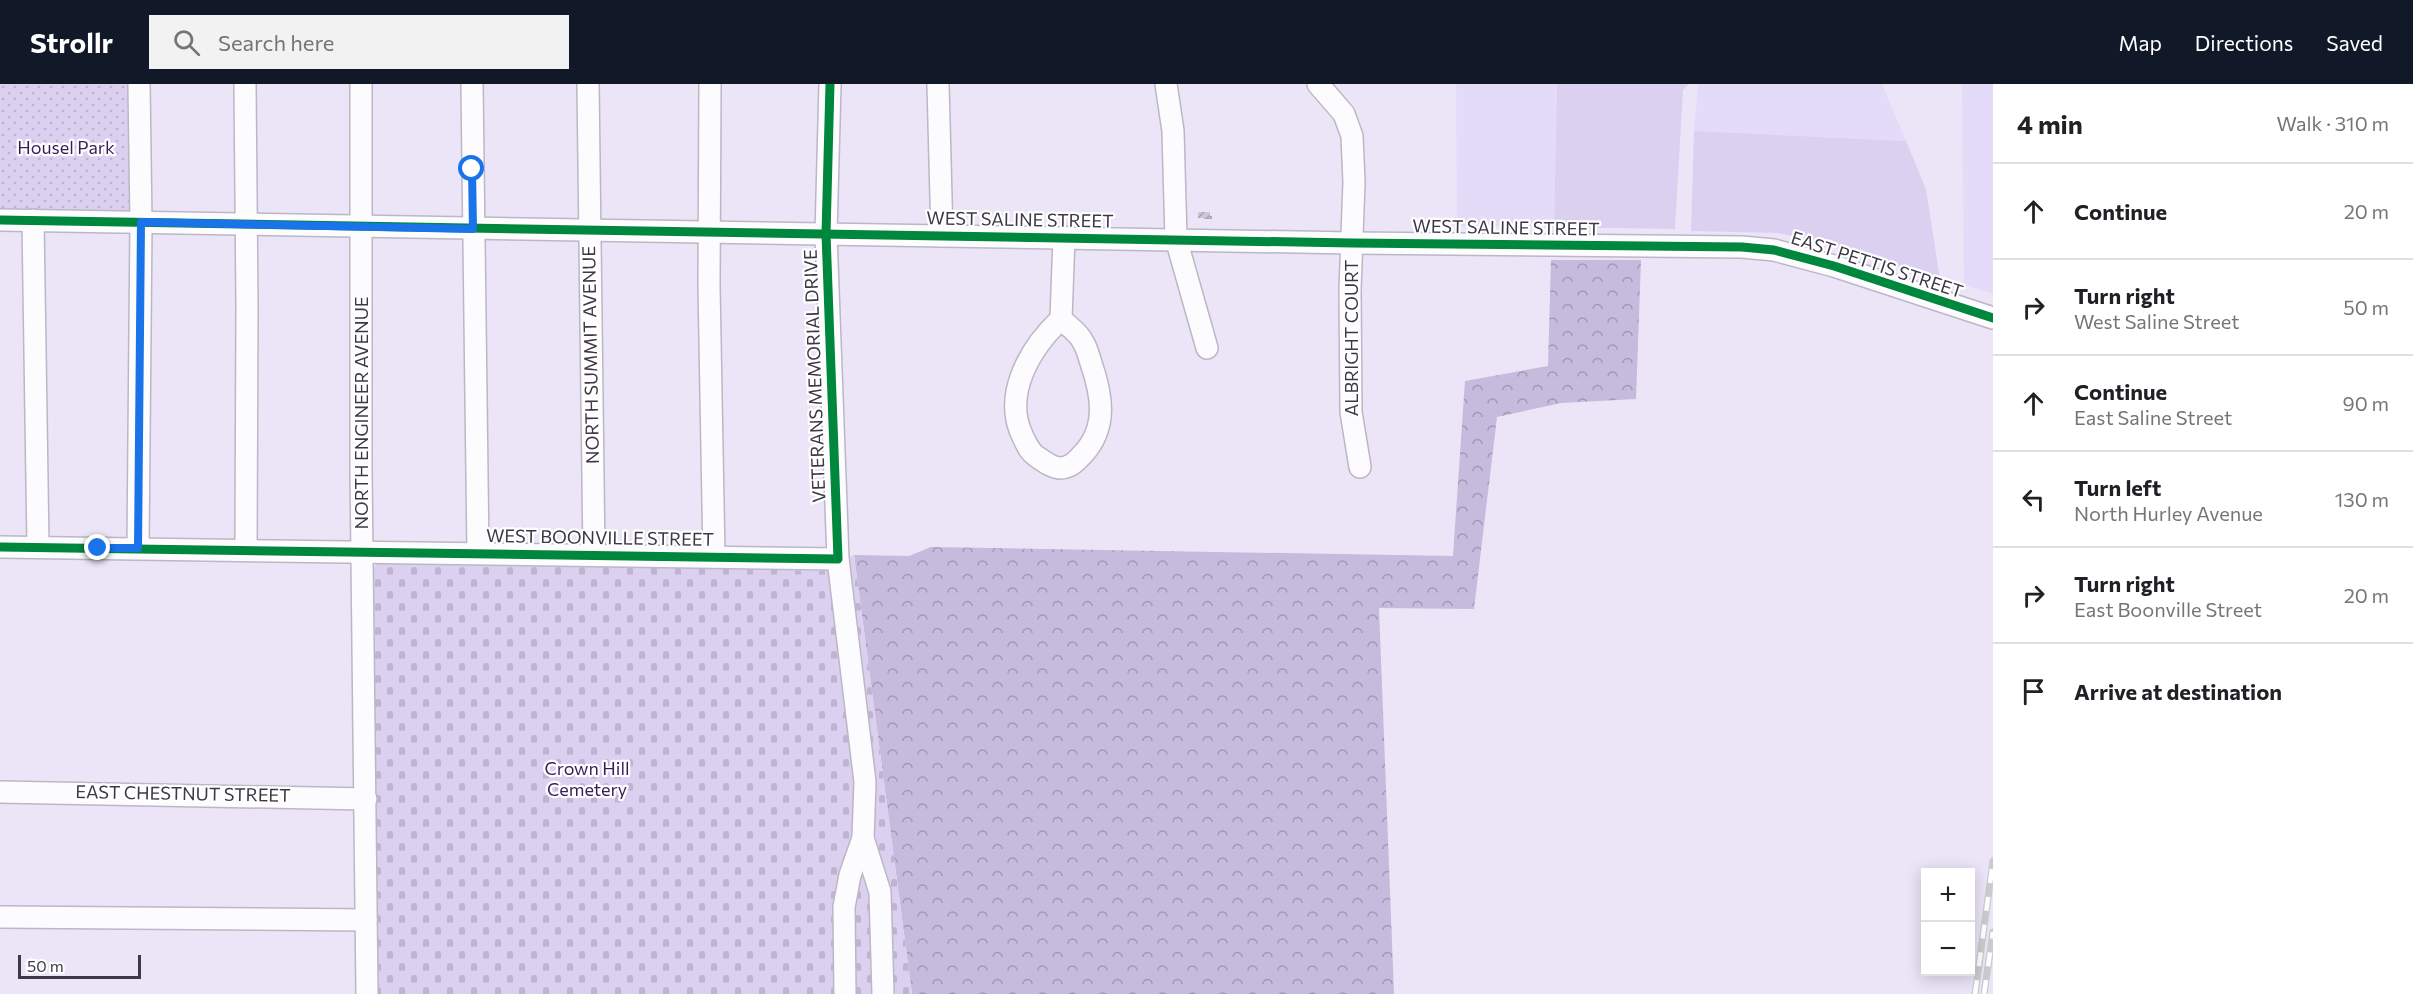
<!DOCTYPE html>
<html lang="en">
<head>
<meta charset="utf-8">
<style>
  :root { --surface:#fff; --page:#f2f2f2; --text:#202124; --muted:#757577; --line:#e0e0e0; --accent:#111827 }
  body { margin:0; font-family:Commissioner,sans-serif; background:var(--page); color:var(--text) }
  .controls { position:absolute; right:18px; bottom:18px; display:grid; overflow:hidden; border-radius:0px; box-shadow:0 3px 15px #0003 }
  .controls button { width:54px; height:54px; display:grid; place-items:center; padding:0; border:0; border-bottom:2px solid var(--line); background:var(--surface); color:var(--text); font:30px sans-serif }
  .scale { position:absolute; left:18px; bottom:15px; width:123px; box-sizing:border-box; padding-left:6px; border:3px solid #3c3845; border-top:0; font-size:16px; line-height:21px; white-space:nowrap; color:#3c3845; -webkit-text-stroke:4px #fff; paint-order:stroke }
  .stop { position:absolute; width:18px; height:18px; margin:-14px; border:4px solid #1a73e8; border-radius:50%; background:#fff }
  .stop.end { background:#1a73e8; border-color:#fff; box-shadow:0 2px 6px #0008 }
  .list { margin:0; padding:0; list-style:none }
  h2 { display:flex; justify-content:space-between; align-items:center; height:78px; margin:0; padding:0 24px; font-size:26px }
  h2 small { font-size:20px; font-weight:400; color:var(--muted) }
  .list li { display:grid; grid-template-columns:39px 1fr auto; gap:18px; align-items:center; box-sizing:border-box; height:96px; padding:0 24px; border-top:2px solid var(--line) }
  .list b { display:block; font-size:22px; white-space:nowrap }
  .list p { margin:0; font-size:20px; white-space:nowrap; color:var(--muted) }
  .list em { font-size:20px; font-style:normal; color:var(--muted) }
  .icon { flex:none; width:33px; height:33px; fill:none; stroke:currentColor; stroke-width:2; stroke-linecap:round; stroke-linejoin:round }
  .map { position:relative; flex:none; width:1993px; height:910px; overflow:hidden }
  header { display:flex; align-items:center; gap:36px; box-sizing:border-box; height:84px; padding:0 30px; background:var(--accent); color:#fff }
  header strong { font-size:28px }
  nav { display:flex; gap:33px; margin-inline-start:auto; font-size:21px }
  .search { width:420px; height:54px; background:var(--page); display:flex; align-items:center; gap:15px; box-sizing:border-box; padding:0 21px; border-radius:0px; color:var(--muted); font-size:22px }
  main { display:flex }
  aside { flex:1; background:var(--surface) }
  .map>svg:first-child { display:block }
</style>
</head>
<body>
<header>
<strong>Strollr</strong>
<div class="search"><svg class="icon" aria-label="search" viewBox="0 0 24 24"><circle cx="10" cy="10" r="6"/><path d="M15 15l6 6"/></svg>Search here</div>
<nav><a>Map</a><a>Directions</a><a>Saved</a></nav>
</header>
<main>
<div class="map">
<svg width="1993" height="910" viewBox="0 0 1993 910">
  <defs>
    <pattern id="forest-crowns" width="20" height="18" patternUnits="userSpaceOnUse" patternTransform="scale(1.5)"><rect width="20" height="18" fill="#c6badd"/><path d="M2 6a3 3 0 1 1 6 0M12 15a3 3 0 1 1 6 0" fill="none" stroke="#a298b5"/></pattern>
    <pattern id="cemetery-stones" width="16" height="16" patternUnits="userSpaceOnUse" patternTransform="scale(1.5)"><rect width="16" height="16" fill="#dcd0f1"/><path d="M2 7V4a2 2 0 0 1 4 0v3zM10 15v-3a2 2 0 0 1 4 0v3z" fill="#beb3d0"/></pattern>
    <pattern id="park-dots" width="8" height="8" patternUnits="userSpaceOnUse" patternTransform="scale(1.5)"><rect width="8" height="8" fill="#dcd0f1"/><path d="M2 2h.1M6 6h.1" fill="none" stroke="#beb3d0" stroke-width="1.8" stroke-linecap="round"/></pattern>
    <pattern id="building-hatch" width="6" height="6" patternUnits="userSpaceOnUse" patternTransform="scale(1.5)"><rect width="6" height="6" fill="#cdc8d6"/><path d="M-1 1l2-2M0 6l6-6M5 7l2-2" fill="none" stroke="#a8a3af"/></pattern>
    <filter id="shadow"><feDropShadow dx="6" dy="4" stdDeviation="0" flood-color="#0004"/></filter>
  </defs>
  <rect width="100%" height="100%" fill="#ebe5f7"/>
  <g fill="#e4dbf8">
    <polygon points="1456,0 1557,0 1554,143 1457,142"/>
    <polygon points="1698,0 1882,0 1906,57 1694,47"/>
    <polygon points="1962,0 1993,0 1993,210 1964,201"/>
  </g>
  <g fill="#dcd0f1">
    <polygon points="1557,0 1689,0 1683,6 1675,145 1554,143"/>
    <polygon points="1694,47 1906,57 1926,105 1940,195 1809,156 1778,149 1691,147"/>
  </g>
  <polygon fill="url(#forest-crowns)" points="1551,176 1641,176 1636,315 1561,319 1497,333 1474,525 1379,524 1394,910 912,910 854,471 909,472 931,463 1453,472 1465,297 1548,282"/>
  <polygon fill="url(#cemetery-stones)" points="854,471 912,910 373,910 370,489 378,478 822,487"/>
  <polygon fill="url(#park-dots)" points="0,0 132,0 133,121 130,130 0,128"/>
  <rect fill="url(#building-hatch)" filter="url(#shadow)" x="1198" y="128" width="12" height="6"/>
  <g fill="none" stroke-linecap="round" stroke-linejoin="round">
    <g stroke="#bcb7c4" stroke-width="24">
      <g id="minor">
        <polyline points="245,0 247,222 246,466"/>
        <polyline points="361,0 361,386 367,910"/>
        <polyline points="472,0 478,469"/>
        <polyline points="588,0 594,471"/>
        <polyline points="710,0 709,202 714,473"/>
        <polyline points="830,0 826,150 838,475 865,698 863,754 850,791 844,823 845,910"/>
        <polyline points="938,0 942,152"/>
        <polyline points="1166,0 1173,47 1176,155 1207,264"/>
        <polyline points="1318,0 1344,30 1352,52 1354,98 1350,206 1351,328 1360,383"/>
        <polyline points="0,136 1352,159 1742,163 1774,166 1834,182 1993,234"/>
        <polyline points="33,136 38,463"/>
        <path d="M1061,235C1068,242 1079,249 1083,258C1087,264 1089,273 1091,279C1102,311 1108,343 1083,370C1077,376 1071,384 1060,384C1052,384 1042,376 1036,372C1029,367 1027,361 1023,353C1002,311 1030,264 1061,235Z"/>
        <polyline points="1061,235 1064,153"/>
        <polyline points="0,463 838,475"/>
        <polyline points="138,464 141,138 139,0"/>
        <polyline points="0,708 366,715"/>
        <polyline points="863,754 880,808 883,910"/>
        <polyline points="0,833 366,836"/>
      </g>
    </g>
    <use href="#minor" stroke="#fcfbfe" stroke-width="21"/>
    <g stroke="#cccbcf" stroke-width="7">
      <g id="rail">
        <polyline points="1975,910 1993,777"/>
        <polyline points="1984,910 1993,848"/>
      </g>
    </g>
    <use href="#rail" stroke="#fff" stroke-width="4.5" stroke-dasharray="14" stroke-linecap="butt"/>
    <g stroke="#fff" stroke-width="13">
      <g id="cycleway">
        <polyline points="0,136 1352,159 1742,163 1774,166 1834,182 1993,234"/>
        <polyline points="0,463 838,475 826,150 830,0"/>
      </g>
    </g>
    <use href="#cycleway" stroke="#00873e" stroke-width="9"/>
  </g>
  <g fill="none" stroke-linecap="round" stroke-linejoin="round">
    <polyline stroke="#1a73e8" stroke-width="8" points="98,464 138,464 141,138 473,145 472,85"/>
  </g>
  <g text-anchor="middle" stroke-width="4.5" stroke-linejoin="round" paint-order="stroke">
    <g font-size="18" fill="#381d58" stroke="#fff">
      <text x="66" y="70">Housel Park</text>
      <text x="587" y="691">Crown Hill<tspan x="587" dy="21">Cemetery</tspan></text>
    </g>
    <g font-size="18" fill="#3c3845" stroke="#fff">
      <text transform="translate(1020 136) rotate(1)" y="6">WEST SALINE STREET</text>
      <text transform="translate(1506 144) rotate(1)" y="6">WEST SALINE STREET</text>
      <text transform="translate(1877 181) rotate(18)" y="6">EAST PETTIS STREET</text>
      <text transform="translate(1352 254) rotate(-90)" y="6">ALBRIGHT COURT</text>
      <text transform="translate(591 271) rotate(-91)" y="6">NORTH SUMMIT AVENUE</text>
      <text transform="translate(815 292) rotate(-92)" y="6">VETERANS MEMORIAL DRIVE</text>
      <text transform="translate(362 329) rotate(-90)" y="6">NORTH ENGINEER AVENUE</text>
      <text transform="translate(600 454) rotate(1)" y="6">WEST BOONVILLE STREET</text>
      <text transform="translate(183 710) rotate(1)" y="6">EAST CHESTNUT STREET</text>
    </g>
  </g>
</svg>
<div class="controls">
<button>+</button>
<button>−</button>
</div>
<div class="scale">50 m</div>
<div class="stop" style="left:472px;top:85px"></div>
<div class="stop end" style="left:98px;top:464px"></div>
</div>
<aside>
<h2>4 min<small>Walk · 310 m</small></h2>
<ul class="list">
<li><svg class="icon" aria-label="ahead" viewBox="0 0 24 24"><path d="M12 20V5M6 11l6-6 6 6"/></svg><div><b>Continue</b></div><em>20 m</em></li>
<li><svg class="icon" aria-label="right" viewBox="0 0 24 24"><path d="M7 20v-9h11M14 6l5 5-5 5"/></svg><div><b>Turn right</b><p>West Saline Street</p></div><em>50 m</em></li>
<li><svg class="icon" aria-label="ahead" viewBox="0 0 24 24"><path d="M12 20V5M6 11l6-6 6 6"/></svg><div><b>Continue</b><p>East Saline Street</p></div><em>90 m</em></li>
<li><svg class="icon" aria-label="left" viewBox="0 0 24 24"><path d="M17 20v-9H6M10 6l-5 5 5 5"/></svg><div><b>Turn left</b><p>North Hurley Avenue</p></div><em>130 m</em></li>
<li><svg class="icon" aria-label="right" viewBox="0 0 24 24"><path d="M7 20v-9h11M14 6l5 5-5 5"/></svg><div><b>Turn right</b><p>East Boonville Street</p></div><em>20 m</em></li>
<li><svg class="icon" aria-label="arrive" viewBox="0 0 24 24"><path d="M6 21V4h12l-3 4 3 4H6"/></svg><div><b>Arrive at destination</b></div></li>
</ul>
</aside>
</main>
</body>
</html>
